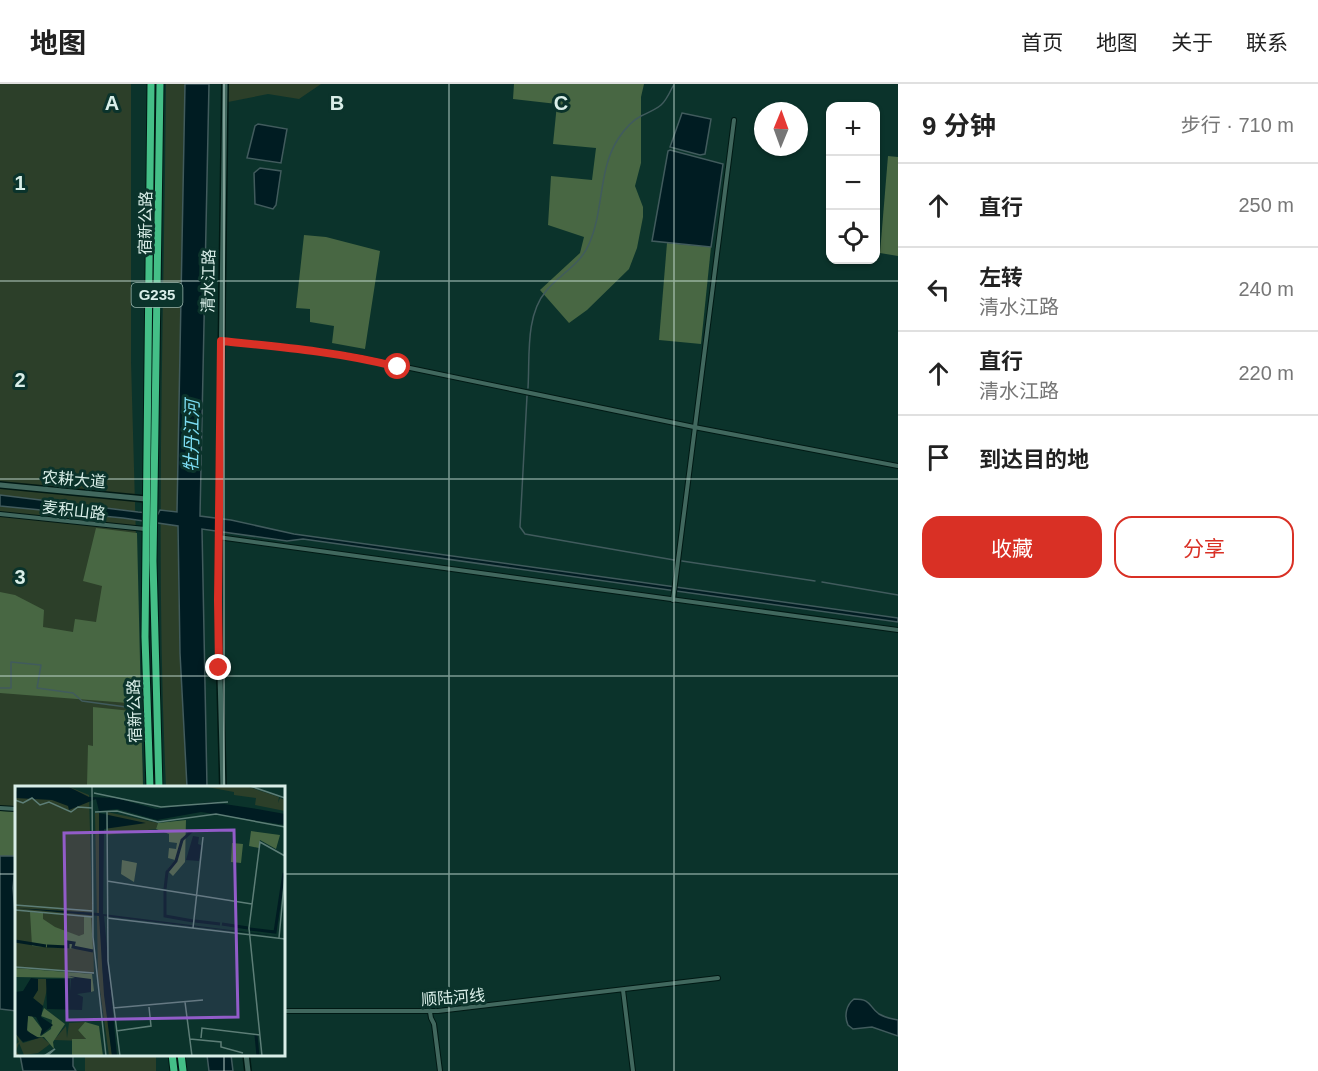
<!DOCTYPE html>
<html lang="zh">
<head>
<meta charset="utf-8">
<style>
  :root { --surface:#fff; --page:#f6f6f6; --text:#222; --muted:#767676; --line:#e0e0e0; --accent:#d93025 }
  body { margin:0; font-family:Helvetica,"Noto Sans SC",sans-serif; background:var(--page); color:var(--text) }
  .controls { position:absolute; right:18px; top:18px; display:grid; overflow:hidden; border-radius:12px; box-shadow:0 2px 4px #0004 }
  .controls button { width:54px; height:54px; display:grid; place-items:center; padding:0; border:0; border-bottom:2px solid var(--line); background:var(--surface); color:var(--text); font:30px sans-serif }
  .compass { position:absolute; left:754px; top:18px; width:54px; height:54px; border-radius:50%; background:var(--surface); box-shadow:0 2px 4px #0004; rotate:1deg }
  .stop { position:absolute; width:18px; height:18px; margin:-14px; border:4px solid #d93025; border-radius:50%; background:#fff }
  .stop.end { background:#d93025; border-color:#fff; box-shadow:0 2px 6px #0008 }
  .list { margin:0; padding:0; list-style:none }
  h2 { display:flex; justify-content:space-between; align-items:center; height:78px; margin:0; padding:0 24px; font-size:26px }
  h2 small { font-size:20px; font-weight:400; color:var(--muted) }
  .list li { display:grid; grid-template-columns:39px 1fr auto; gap:18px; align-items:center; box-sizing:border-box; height:84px; padding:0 24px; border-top:2px solid var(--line) }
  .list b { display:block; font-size:22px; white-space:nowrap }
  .list p { margin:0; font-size:20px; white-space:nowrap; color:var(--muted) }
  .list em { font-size:20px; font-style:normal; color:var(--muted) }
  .actions { display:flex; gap:12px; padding:18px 24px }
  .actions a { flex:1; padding:14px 0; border:2px solid var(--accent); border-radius:18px; text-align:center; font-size:21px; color:var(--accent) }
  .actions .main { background:var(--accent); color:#fff }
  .icon { flex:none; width:33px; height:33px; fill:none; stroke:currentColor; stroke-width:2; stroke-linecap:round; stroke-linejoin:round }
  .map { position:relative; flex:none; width:898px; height:987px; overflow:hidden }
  header { display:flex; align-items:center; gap:36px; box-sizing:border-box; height:84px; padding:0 30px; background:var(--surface); border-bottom:2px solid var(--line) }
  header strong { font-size:28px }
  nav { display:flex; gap:33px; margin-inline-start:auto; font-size:21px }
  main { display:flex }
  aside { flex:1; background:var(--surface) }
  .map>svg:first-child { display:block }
</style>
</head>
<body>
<header>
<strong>地图</strong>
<nav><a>首页</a><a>地图</a><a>关于</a><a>联系</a></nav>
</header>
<main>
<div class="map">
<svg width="898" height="987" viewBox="0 0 898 987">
  <rect width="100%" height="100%" fill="#0b332b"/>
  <g fill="#2c3f29">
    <polygon points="0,0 131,0 131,278 143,703 16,704 16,728 0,727"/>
    <path d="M166,0H185L177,428L180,569L187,703H166C155,469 164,235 166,0Z"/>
    <polygon points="228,0 321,0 299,15 268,10 228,18"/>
    <rect x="85" y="971" width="71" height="16"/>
  </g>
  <g fill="#486743">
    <polygon points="514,0 644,0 641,13 641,79 635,102 643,123 643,133 637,164 629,185 587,226 569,239 540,206 580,169 584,153 548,141 551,92 592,96 596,64 553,60 557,20 513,15"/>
    <polygon points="888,72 898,73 898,172 880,169"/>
    <polygon points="304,151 326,153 380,167 365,265 332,259 334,242 310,238 310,225 296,224"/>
    <polygon points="667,159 711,163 701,260 659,256"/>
    <polygon points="96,444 137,449 141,620 0,609 0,508 15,511 44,526 43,543 73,548 75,535 96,538 102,502 83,497"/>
    <polygon points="93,623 141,628 143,703 87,702 88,661 93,662"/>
    <polygon points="0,727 16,728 16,772 0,772"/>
  </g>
  <g fill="#001c22" stroke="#415b5d" stroke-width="1.5">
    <polygon points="185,0 209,0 200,432 231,436 294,450 898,534 898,538 303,455 287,457 202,445 207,703 187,703 180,569 178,442 123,434 0,422 0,411 138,428 158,430 160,426 177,428"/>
    <polygon points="682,29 711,35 705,70 700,71 670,63"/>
    <polygon points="258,40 287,45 281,79 247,74 255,42"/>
    <polygon points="670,66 723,80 711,163 652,157 668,67"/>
    <polygon points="260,84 281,87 276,121 273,125 255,120 254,89"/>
    <polygon points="0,772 16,772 13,804 16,841 16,927 0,925"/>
    <path d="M854,915C872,915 868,922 879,930C884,933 892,935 898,936V952L872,943L853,945L848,941C844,932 846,921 854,915Z"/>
    <polygon points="20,971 73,971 73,982 76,987 23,987"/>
    <polygon points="207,971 231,971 233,987 209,987"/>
  </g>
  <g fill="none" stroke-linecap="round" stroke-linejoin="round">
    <g stroke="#415b5d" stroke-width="1.5">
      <path d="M528,304C530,273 525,232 546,207C559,191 581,180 589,160C604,127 598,86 618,55C624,46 631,37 641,32C647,29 655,26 661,21C666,17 670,8 673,2"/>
      <polyline points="527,312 520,443 525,450 674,476"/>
      <polyline points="682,477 815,497"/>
      <polyline points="822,498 898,511"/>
      <polyline points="0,604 11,604 11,578 41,581 37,604 73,609 82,617 141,625"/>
    </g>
    <g stroke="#001914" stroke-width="6">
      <g id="minor">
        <polyline points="222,257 283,263 357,273 694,343 898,382"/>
        <polyline points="0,430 145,445"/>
        <polyline points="218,453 898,546"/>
        <polyline points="673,516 734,36"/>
        <polyline points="0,724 16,725"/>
        <polyline points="623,906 633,987"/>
        <polyline points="284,927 438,927 718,894"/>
        <polyline points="430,928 431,934 434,940 440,987"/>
      </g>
    </g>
    <g stroke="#001914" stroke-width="8">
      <g id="tertiary">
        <polyline points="0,401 146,415"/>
        <polyline points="223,704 218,516 225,0"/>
        <polyline points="246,970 248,987"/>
      </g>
    </g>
    <g stroke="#001914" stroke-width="9">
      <g id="trunk">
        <polyline points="150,704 145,553 151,0"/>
        <polyline points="159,704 153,477 160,0"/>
        <polyline points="172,970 174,987"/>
        <polyline points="181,970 183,987"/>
      </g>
    </g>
    <use href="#minor" stroke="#41685e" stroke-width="4"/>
    <use href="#tertiary" stroke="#41685e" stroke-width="5"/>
    <use href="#trunk" stroke="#44bf87" stroke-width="7"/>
  </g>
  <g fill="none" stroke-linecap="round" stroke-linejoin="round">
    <path stroke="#d93025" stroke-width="8" d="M219,584L218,516L221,257C281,263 340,268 398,283"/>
  </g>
  <path fill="none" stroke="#d9eee8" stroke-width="1.5" stroke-opacity="0.55" d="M224,0V704M449,0V987M674,0V987M0,197H898M0,395H898M0,592H898M0,790H16M284,790H898M224,970V987"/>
  <g text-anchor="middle" stroke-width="6" stroke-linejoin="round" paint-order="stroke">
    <rect fill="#0b332b" stroke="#9bb6af" stroke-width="1.5" x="131.5" y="199" width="51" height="24" rx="4.5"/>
    <g font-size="15" font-weight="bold" fill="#d9eee8">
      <text x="157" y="216">G235</text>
    </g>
    <g font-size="16" fill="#d9eee8" stroke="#0b332b">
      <text transform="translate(145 139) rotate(-89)" y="6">宿新公路</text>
      <text transform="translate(208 197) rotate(-89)" y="6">清水江路</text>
      <text transform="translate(74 395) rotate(5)" y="6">农耕大道</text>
      <text transform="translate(74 426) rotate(6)" y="6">麦积山路</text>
      <text transform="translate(134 627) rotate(-92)" y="6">宿新公路</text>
      <text transform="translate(453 913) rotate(-4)" y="6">顺陆河线</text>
    </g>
    <g font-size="18" font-style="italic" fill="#7ddef3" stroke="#0b332b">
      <text transform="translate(192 352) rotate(-89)" y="6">牡丹江河</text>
    </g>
  </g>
  <g transform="translate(15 702)">
    <rect width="270" height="270" fill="#0b332b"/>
    <path d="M52,0L74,9L79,188L0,182V2ZM187,0H231L264,11L263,17L265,12L270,14V25L240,19L241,12L219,9V6ZM92,26L143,37L141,43L92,49ZM80,27H84L87,179L97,270H94L83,189ZM23,193H31L33,199L28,220L18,212L23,204ZM70,236L63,244L71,249L70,255L39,254L51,240L52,252L54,237ZM0,247L8,257L27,251L35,258L23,267L9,269L4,257L1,265L5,270H0V259L4,256Z" fill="#2c3f29"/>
    <path d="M171,34L170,76L158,90L152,84L160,74L153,72L154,62L161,63L162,57L154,56V48L141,43L143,37ZM236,45L265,49L261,63L245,54L244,62L234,60ZM217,57L228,58L226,77L216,76ZM107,74L122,77L119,96L106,88ZM15,126L28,127V133L40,141L64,150L69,148V131H76L78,164L17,160ZM0,182L77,188L79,205L76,206L60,192L0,191ZM29,222L50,238L38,256L39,263L29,251H19L11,243L13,230H17L27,243L26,250L36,243L37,234L26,230ZM70,236L84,240L88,270H57V253H71L63,244Z" fill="#486743"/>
    <path d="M52,0L74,11L101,12L141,23L196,16L242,23L270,28V39L186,26L142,34L102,23L84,25L81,13L54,24L53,20L37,14L0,12L2,1ZM84,27L131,37L89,43L88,128L270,151L89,130L102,270H97L89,209L84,130L0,122L84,127ZM178,50L184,51L183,58L186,59L184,75L171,74ZM53,190L76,193V206L62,208L68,211L67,224L32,223L31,193H55V206L56,193L60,192ZM16,192L23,193V204L18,212L28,220L26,231L38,239L25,250L27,243L21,231L13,230L12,245L24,252L8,256L0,247V206L8,205Z" fill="#001c22"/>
    <path fill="none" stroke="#001c22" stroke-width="3" d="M150,103L152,86L161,75L167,54L177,45M150,105V130L178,135M180,135L205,138M207,138L233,142M235,143L260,146L269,87M0,155L31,160M32,160L53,161V156L59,157L58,161L78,165M241,249L243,270"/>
    <path fill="none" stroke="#5d7e77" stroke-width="1.5" d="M77,0L78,151L91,270M235,0L270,12M79,7L146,21L213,16M0,14L8,17L17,12L25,19L34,16L56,26L63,21L77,22M92,25L93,175L105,270M80,26L102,25L143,36L201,28L270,41M92,95L237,118M0,119L78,125M0,124L78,131M92,132L270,153M178,142L188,51M264,152L270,88M0,181L79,187M170,216L177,270M98,222L188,214M101,245L136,240L134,221M186,252L187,242L245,249M175,253L206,256V261L228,267M29,270L40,263L32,270M247,270L234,142L245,56L270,70"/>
    <path fill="#925cc9" fill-opacity="0.15" stroke="#925cc9" stroke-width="3" d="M219,44L223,231L52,234L49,47Z"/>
    <rect width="270" height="270" fill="none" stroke="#d9eee8" stroke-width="3"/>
  </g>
  <g font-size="20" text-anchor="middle" font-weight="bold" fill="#d9eee8" stroke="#0b332b" stroke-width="6" stroke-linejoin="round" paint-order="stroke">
    <text x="112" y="26">A</text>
    <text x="337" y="26">B</text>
    <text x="561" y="26">C</text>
    <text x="20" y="106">1</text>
    <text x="20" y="303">2</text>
    <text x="20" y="500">3</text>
  </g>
</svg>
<div class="controls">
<button>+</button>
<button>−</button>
<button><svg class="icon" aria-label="locate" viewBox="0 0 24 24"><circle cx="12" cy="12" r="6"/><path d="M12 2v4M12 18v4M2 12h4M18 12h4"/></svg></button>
</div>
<svg class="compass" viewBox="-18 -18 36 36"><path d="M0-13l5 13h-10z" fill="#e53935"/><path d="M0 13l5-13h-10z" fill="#767676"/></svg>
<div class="stop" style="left:398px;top:283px"></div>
<div class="stop end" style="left:219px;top:584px"></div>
</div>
<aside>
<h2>9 分钟<small>步行 · 710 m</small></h2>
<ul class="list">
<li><svg class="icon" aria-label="ahead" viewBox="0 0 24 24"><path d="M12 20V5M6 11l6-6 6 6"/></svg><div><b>直行</b></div><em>250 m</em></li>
<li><svg class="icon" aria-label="left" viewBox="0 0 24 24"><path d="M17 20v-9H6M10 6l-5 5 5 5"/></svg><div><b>左转</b><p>清水江路</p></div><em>240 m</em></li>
<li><svg class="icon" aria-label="ahead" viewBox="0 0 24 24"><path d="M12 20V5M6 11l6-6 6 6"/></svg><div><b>直行</b><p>清水江路</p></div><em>220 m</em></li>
<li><svg class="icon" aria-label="arrive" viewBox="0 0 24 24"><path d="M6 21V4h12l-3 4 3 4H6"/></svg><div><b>到达目的地</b></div></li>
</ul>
<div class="actions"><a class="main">收藏</a><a>分享</a></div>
</aside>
</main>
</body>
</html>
